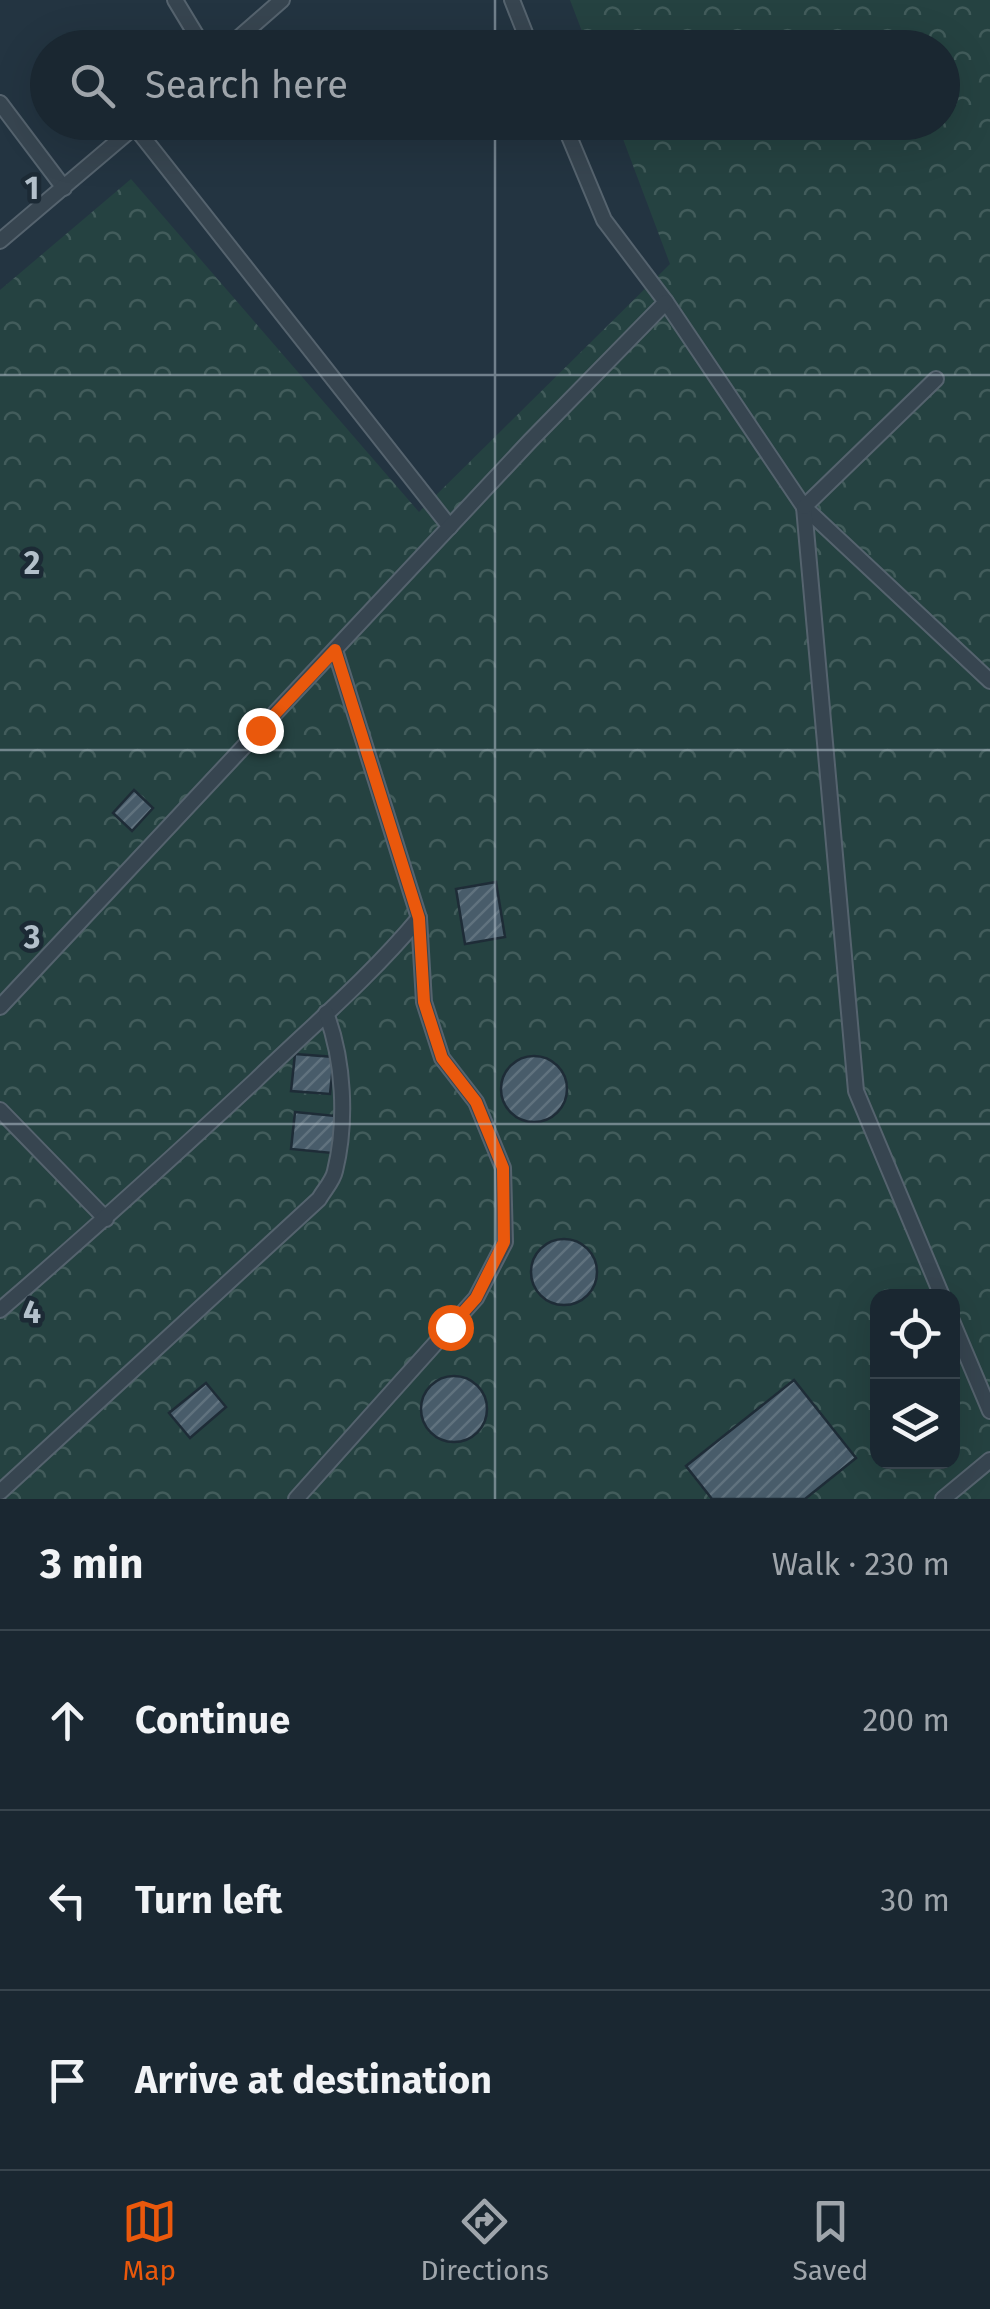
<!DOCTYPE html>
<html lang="en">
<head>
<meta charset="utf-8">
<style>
  :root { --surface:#1a2731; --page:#27333d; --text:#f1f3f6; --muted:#9fa5ab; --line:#38444d; --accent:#ea580c }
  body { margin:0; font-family:"Fira Sans",sans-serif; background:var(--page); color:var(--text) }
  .controls { position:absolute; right:30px; bottom:30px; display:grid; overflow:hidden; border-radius:20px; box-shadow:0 10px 40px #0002 }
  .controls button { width:90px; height:90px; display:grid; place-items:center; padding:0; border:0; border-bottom:2px solid var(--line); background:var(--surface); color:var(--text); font:50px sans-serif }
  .stop { position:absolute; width:30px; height:30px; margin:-22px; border:8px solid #ea580c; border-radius:50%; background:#fff }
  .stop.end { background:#ea580c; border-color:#fff; box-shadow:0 2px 10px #0008 }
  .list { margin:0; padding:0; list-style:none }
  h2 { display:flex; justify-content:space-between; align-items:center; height:130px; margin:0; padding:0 40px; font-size:42px }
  h2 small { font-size:32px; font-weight:400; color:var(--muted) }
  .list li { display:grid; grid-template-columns:65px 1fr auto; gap:30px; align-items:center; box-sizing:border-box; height:180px; padding:0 40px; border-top:2px solid var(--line) }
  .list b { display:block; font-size:38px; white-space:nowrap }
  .list em { font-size:32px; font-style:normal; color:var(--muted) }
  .icon { flex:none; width:55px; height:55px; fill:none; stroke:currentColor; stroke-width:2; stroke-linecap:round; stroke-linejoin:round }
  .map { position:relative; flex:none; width:990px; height:1499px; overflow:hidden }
  .search { position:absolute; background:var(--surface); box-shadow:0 10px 40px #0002; left:30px; right:30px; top:30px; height:110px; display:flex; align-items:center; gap:25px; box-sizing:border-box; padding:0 35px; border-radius:55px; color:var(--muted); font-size:38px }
  .sheet { height:670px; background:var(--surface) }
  nav { display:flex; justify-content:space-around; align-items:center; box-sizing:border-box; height:140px; border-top:2px solid var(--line); background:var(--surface); font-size:28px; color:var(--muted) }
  nav a { display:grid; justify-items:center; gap:5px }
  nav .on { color:var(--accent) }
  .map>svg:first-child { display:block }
</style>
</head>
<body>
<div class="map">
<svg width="990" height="1499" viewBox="0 0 990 1499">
  <defs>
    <pattern id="forest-crowns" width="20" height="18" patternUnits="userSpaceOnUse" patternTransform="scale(2.5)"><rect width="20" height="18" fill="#254241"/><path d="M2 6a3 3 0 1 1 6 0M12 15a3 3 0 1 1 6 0" fill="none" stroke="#425c5b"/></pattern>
    <pattern id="building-hatch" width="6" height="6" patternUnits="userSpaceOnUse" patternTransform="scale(2.5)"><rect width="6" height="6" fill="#485c6a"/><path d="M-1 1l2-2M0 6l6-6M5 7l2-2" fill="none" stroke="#60727e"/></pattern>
  </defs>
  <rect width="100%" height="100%" fill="#233441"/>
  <path fill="url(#forest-crowns)" fill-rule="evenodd" d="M570,0H990V1499H0V290L131,179L419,512L670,264L617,123L942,122V48L588,47ZM878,1296H952V1462H878Z"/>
  <g fill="url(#building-hatch)" stroke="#1e2c37" stroke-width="2.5">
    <polygon points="134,790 153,808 132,831 113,813"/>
    <polygon points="496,882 505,937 465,944 456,889"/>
    <polygon points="295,1054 334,1057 330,1094 291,1091"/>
    <circle cx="534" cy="1089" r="33"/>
    <polygon points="295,1112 336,1116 332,1153 291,1149"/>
    <circle cx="564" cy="1272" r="33"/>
    <circle cx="454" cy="1409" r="33"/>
    <polygon points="794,1380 856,1458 805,1499 712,1499 686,1466"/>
    <polygon points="206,1383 226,1407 190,1438 169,1413"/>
  </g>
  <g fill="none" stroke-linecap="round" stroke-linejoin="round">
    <g stroke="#55636e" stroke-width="18">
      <g id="service">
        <polyline points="175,0 204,48"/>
        <polyline points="512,0 531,48"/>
        <polyline points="227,48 282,0"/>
        <polyline points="0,103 64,188"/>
        <polyline points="563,122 604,220 666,302 804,507 990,681"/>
        <polyline points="135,127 450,527"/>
        <polyline points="0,241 139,123"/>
        <polyline points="804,507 856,1091 942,1296"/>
        <polyline points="804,507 936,379"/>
        <polyline points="0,1007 530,441 666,302"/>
        <polyline points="0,1110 106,1219"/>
        <path d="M0,1310C87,1235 172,1158 256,1080C311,1027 370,977 419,918"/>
        <polyline points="952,1321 990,1411"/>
        <path d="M0,1492L319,1199C324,1190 333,1181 335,1171C347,1122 344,1060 326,1013"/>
        <polyline points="296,1499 476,1298 505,1242 503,1168 476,1102 442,1058 424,1002 419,918 335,650"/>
        <polyline points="943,1499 990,1460"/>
      </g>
    </g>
    <use href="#service" stroke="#374550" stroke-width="14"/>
  </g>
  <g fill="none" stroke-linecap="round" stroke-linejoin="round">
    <polyline stroke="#ea580c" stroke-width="12" points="260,730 335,650 419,918 424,1002 442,1058 476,1102 503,1168 504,1242 476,1298 450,1327"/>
  </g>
  <path fill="none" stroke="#b3c0cb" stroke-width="2.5" stroke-opacity="0.55" d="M495,0V48M495,122V1499M0,375H990M0,750H990M0,1124H990"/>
  <g font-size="32" text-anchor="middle" font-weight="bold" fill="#b3c0cb" stroke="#1c2a35" stroke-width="9" stroke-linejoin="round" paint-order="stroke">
    <text x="32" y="199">1</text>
    <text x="32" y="574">2</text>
    <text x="32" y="948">3</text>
    <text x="32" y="1323">4</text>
  </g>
</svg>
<div class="controls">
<button><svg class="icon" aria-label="locate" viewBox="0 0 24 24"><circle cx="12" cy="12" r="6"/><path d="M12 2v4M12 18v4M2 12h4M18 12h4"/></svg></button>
<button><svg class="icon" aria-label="layers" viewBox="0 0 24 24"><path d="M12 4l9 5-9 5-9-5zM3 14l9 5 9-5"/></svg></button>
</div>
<div class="stop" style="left:450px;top:1327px"></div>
<div class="stop end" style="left:260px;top:730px"></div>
<div class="search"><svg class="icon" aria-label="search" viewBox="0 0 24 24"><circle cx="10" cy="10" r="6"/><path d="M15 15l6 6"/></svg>Search here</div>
</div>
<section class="sheet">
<h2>3 min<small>Walk · 230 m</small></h2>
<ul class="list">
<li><svg class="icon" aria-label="ahead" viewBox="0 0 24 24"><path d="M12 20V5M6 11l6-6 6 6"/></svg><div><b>Continue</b></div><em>200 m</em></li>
<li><svg class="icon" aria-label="left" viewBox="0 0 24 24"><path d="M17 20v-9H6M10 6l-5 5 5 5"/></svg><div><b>Turn left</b></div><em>30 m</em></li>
<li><svg class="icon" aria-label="arrive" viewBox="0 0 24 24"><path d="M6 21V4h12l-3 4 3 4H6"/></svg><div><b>Arrive at destination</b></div></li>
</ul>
</section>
<nav>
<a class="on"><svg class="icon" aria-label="map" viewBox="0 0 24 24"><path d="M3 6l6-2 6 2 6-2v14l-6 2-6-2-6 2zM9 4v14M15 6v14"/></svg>Map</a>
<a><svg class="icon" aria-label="directions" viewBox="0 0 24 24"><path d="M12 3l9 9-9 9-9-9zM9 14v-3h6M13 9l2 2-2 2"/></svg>Directions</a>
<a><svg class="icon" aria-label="saved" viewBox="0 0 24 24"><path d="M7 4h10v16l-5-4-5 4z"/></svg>Saved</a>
</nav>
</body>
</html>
